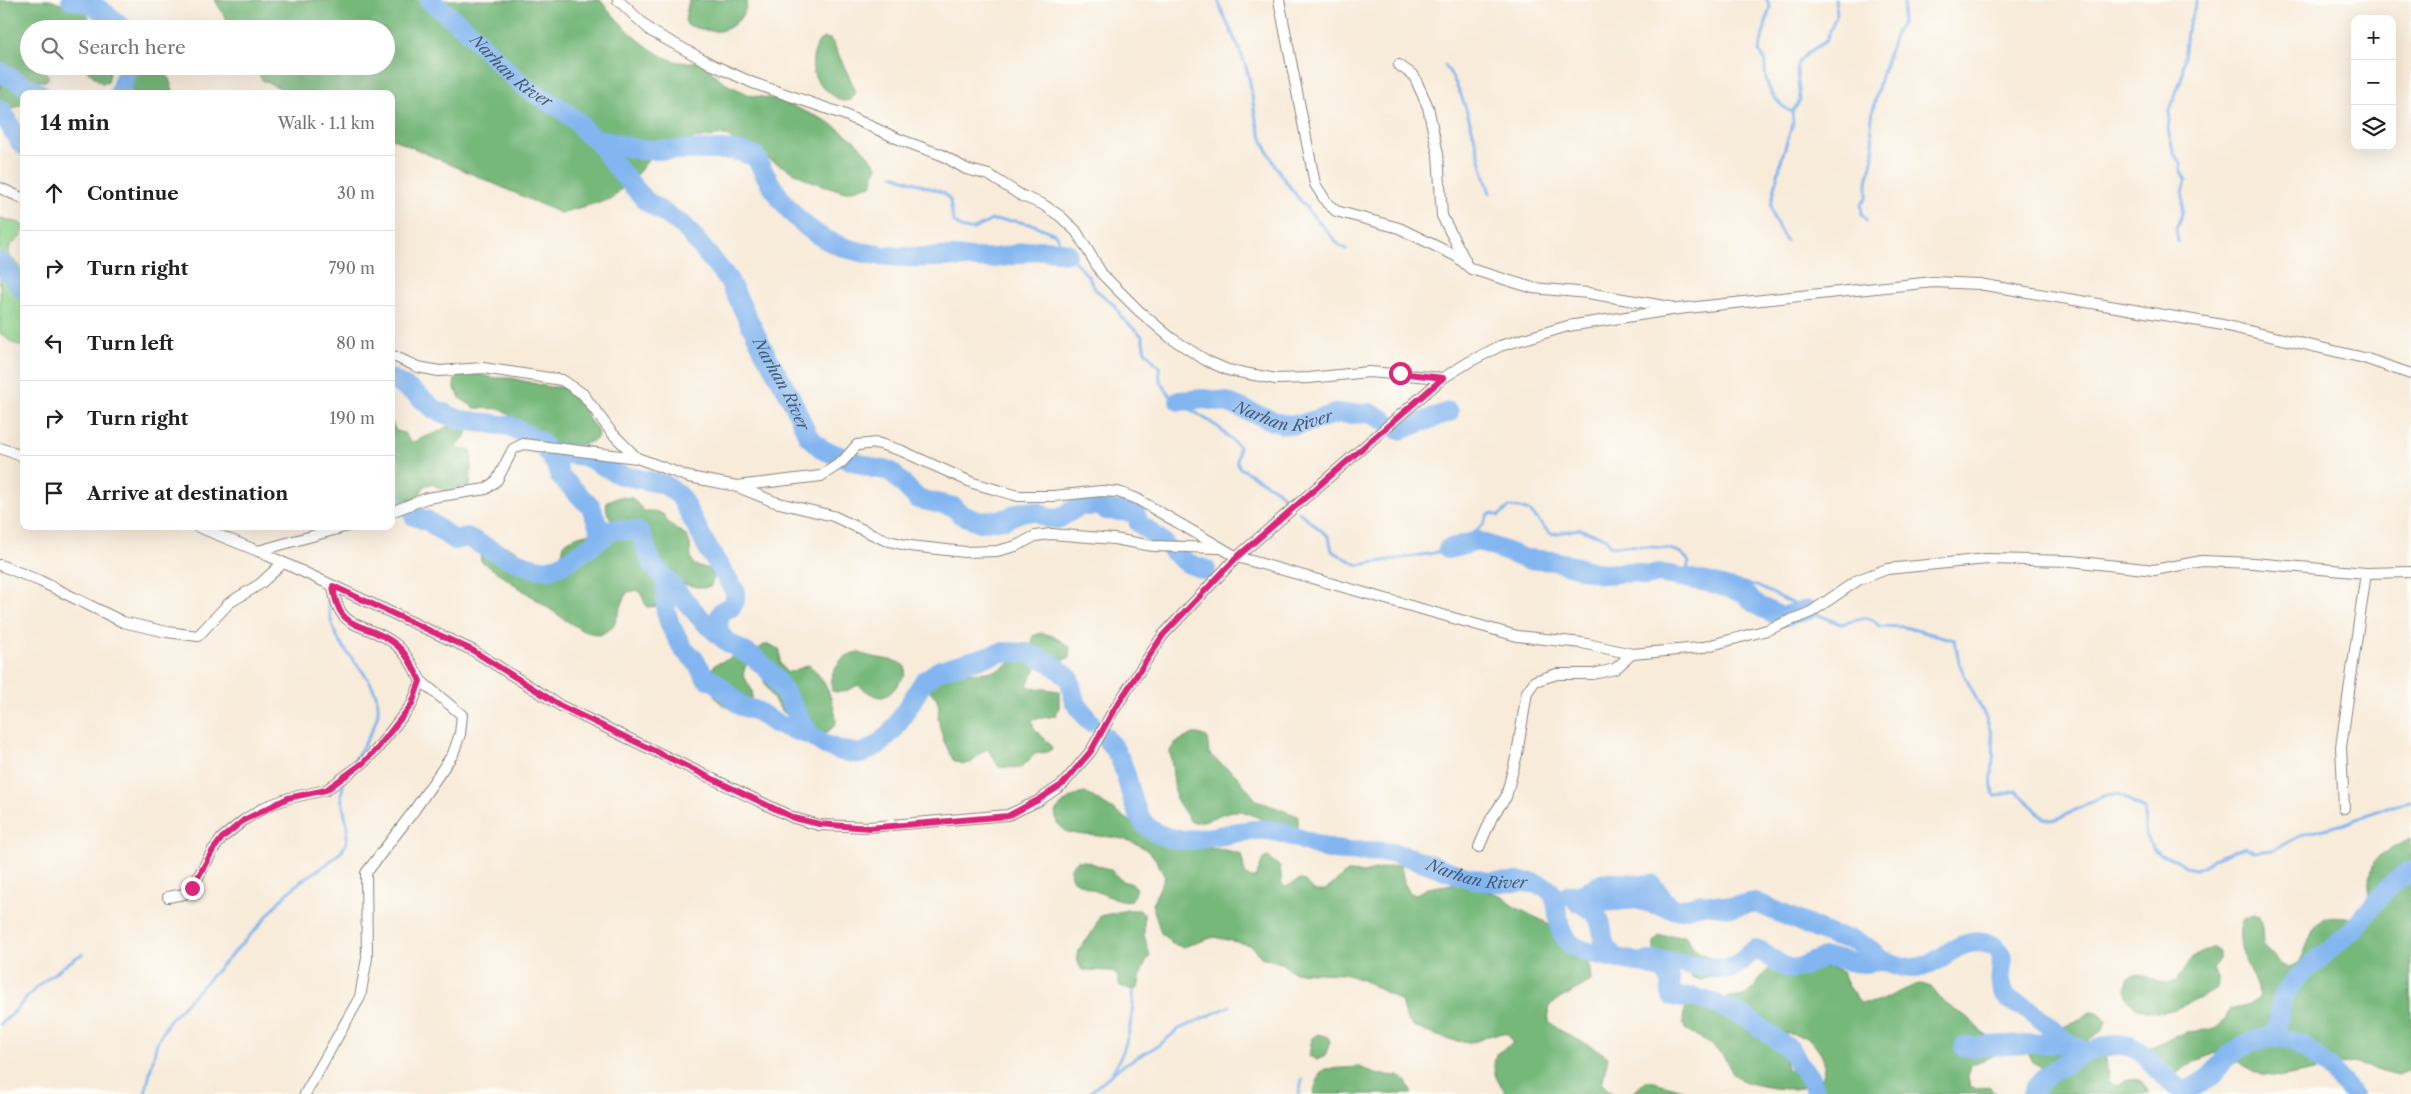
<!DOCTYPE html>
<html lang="en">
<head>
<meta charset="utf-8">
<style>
  :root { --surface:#fff; --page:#f6f6f6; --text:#202124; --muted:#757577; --line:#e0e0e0 }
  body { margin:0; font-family:"Libre Caslon Text",serif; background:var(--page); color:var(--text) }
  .controls { position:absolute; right:15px; top:15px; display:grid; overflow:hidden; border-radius:10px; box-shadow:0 5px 20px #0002 }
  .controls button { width:45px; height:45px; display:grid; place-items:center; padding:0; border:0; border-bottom:1px solid var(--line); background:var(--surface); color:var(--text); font:25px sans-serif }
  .stop { position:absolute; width:15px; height:15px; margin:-11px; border:4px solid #db2777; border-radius:50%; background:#fff }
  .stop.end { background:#db2777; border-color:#fff; box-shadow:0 1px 5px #0008 }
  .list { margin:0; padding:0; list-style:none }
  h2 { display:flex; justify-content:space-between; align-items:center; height:65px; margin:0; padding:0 20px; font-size:21px }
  h2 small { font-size:16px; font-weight:400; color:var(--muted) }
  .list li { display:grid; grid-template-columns:32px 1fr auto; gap:15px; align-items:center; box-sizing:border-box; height:75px; padding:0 20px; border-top:1px solid var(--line) }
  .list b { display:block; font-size:19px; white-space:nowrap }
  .list em { font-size:16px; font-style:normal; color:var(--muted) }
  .icon { flex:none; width:28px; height:28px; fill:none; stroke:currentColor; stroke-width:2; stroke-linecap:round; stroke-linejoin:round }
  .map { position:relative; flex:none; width:2411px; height:1094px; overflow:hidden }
  .search { position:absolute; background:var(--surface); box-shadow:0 5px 20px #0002; left:20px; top:20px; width:375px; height:55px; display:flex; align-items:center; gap:12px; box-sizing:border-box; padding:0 18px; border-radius:28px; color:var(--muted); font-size:19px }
  .panel { position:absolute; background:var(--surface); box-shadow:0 5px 20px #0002; left:20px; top:90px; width:375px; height:440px; border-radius:10px }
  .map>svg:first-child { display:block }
</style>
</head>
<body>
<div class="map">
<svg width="2411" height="1094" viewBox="0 0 2411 1094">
  <rect width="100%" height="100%" fill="#fdfcf7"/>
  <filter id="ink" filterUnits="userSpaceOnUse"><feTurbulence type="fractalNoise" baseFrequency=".02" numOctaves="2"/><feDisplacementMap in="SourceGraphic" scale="10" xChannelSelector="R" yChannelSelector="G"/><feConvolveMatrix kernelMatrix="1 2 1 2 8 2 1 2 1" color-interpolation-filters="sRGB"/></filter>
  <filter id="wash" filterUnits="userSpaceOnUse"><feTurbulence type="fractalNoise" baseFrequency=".0096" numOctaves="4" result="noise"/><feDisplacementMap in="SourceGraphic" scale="20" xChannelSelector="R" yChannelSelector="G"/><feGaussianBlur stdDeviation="1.12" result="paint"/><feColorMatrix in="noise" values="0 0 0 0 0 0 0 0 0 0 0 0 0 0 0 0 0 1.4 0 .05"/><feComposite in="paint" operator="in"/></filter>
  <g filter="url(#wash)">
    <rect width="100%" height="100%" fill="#f8ebd9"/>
    <polygon fill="#93d790" stroke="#587a56" points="0,218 19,223 24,227 20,237 9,247 9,256 24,270 24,347 13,343 0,333"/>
    <g fill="#76b87a" stroke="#496a4b">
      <polygon points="0,0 51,0 57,3 84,8 94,29 29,29 29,66 40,66 48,75 48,79 46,81 26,81 24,103 7,112 0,112"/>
      <path d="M215,0H600C618,22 650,56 679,62C685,63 693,62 699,61L726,84L750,95L779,100L829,122L855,141L877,166L871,185L845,192L810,181L724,135L661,143L639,172L611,199L560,213L391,138V94H293L262,80L254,66H386V29H232Z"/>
      <path d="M689,0H747C747,14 734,29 719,31C710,32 696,28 687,25L685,20Z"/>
      <path d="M824,38L830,39L833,43L854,87L855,94L851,100L842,101C816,86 804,71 819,41Z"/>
      <polygon points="85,66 111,66 108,82 103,84 87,71"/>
      <path d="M132,66H161L169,79L174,94H133C126,85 126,76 132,66Z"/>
      <polygon points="465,372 496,378 511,378 549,387 567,387 576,394 585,405 588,418 597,430 598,437 593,441 584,444 551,443 527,429 502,409 475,408 461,399 454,387 455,378"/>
      <path d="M391,421L396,431L404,433L411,442H415C424,436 429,436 438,432C448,427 456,417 468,426L466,435L456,447L459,450L467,449L472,451L470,486L444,491L433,484L425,485L418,498L405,504L396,502C393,489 402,477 391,467Z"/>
      <path d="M619,497L632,498L644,511H654L663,514L668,523L687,536L690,544L691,558L694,565L709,569L714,577L711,586L703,588L678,583L663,591L661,606L647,607L639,590L627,592L613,627L600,635L583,631L564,619L481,561L480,553L482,545C500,538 521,555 537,560C545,562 553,560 561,559L564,544C580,531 599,533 618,532L621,527C611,519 604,515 607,501Z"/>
      <path d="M1041,633L1053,636L1070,647L1069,658C1053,663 1028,657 1033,636Z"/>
      <path d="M764,645H771L780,650V663L787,673L809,665C824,677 836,703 836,724L829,731L818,734C808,727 797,723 788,716C772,704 756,669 757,650Z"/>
      <path d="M858,652C872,660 893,657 905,666C907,676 903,677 898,684C884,704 876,698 858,685C849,690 843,694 832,691C829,672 839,655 858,652Z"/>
      <path d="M734,657H745L746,665L743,674C750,690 759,691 745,710C719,710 711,697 709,672L716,664Z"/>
      <path d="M1022,657L1037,661L1038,665L1027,685L1030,687L1059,691V709L1055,716L1035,719L1032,722C1034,734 1048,737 1052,749L1047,752L1035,754L1021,768L999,767L988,749L981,752L971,763L963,764L953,760L943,739L938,718L939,706L937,699L929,690C941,664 972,676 994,671C1005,669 1011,660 1022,657Z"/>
      <path d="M1193,734H1198L1207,737L1209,753L1216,760L1237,776L1256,800L1298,816V832C1274,831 1261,815 1240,811C1222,809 1209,824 1191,822L1176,799L1170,751L1175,743Z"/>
      <path d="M1086,793C1116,810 1143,834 1177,843C1198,849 1220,847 1241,854L1245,873L1250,878H1256L1263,859L1268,857L1280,867L1282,885L1286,887L1299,880L1305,881C1322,905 1332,881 1348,872L1363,873L1397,865L1401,866L1404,883L1410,893L1416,894L1428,888L1458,883L1503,896L1513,906L1553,926L1562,940L1585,953L1589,959L1591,981L1551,1004L1548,1009L1549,1021C1565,1038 1590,1042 1608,1057L1602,1084L1613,1094H1508C1496,1081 1491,1071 1496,1054L1513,1043L1508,1034C1489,1031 1485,1041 1470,1042C1456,1043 1420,1032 1410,1023C1404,1017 1403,1009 1401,1001L1363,980L1344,974L1293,972L1281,963L1261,957L1250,945L1214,937L1183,947L1172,944L1161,933L1152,904L1165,877C1161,870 1157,859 1151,854C1128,831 1095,839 1067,832L1057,823L1055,812C1064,802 1072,794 1086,793Z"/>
      <path d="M2411,839V1070L2398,1075L2353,1063L2284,1077L2261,1075L2226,1055L2215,1053L2192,1063L2174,1075L2144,1059V1054L2148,1048L2187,1032L2216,1029L2226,1018L2230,1009L2250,1004L2260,997C2254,974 2231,943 2243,919L2254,915L2259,917L2262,928L2263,945L2282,965L2289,968C2292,966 2299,963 2301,959C2308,947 2312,921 2328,917C2338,915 2349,919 2363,915L2369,900V881L2374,862L2381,854Z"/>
      <path d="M1077,861H1085L1111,870L1122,881L1133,884L1136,888L1132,900C1118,904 1086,886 1073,880C1068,872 1070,866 1077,861Z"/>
      <path d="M1127,910H1139L1144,913V935L1150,956L1143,967L1138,988L1133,990L1120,986L1118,977L1112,971L1082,970C1071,952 1081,949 1091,934C1095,928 1097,922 1100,916Z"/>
      <path d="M1659,936H1685L1694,949L1713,960L1712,977L1701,980L1692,978L1685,965L1675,959L1655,953C1653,946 1652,942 1659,936Z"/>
      <path d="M2213,947L2219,951V959L2213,968L2218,980L2217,988C2203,998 2170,1014 2153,1012C2136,1010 2122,1001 2127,983C2128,980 2130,976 2134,974C2143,970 2153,983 2162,983C2167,984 2173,982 2177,981L2193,957Z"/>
      <path d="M1782,963H1798L1816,969L1831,968L1842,972L1847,985L1860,1003L1877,1002L1915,985L1921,984L1931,987L1944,1003L1969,1018L1984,1035L2002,1043V1052L1971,1065L1967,1075L1971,1088L1978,1089L1989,1086L1996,1094H1823C1815,1081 1828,1072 1823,1059C1821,1052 1813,1044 1809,1038L1771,1030L1726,1003L1728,997C1733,996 1739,998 1743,996C1761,988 1757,970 1782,963Z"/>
      <path d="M1693,1000L1737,1016L1760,1030L1783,1049L1787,1069L1803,1073L1808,1085C1798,1094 1745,1086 1735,1076C1730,1071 1728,1062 1723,1056C1713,1045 1698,1036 1685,1029C1681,1019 1684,1012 1688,1002Z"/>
      <path d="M2090,1012C2098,1012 2103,1015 2106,1022L2102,1032L2080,1045C2074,1046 2063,1039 2061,1033L2063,1027L2078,1021Z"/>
      <polygon points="1318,1034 1328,1037 1330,1042 1325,1056 1317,1060 1309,1056 1312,1038"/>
      <path d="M2033,1051L2059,1053L2065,1059C2056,1074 2029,1070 2029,1053Z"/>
      <polygon points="2099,1053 2104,1053 2106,1056 2108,1082 2118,1085 2126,1079 2139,1080 2146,1088 2148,1094 2038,1094 2043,1084 2091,1054"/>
      <path d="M1360,1067C1365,1069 1370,1072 1375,1074C1395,1078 1403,1069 1412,1094H1313L1320,1073L1325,1069Z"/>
      <polygon points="1647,1080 1683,1090 1685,1094 1632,1094"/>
    </g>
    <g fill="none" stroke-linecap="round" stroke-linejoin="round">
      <g stroke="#83b6f0" stroke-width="3">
        <path d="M1218,0C1225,23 1239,44 1246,67C1252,86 1252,101 1256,119C1268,170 1306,207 1339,245L1346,249"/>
        <path d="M1767,0L1770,7L1759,51L1766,62C1762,82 1774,104 1792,112L1793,123L1782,157L1771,205L1774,219L1786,241"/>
        <path d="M1445,65C1471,103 1475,150 1490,193"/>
        <path d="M1792,112L1800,101C1797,61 1789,64 1826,41L1837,13L1835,0"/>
        <polyline points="893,175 944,193 950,200 953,221 963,229 974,229 992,220 1015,221 1034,225 1055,234 1067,253 1088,276 1095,289 1114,305 1122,318 1142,336 1145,351 1159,367 1160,381 1170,396 1218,427 1239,447 1237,462 1240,468 1277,490 1291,504"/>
        <polyline points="1867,221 1862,214 1861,205 1867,197 1867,182 1874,152 1871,126 1873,110 1881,76 1896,33 1902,22 1905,0"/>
        <polyline points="2178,242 2176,228 2183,211 2183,193 2186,180 2181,172 2181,163 2174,154 2168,130 2170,110 2182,76 2187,31 2197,0"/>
        <path d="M1299,512L1329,537L1332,551L1358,565L1434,553L1459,545L1484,524L1488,515L1493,513L1499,516L1509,507C1540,508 1533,522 1552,534L1579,529L1606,538L1610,546C1624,545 1659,546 1673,550C1680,551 1685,556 1689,562L1687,568L1692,571L1757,586L1809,611"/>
        <path d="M327,600C329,612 331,625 337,637C350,662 381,682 378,712C375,732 358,753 348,770"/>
        <path d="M1814,613L1841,624L1865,618L1873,620L1879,626L1904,627L1955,640C1957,649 1957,659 1961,667C1971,693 1989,715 1993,743C1996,759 1987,785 1995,796C2004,797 2009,791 2017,791L2044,818L2052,820C2072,816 2097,793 2118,794C2124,795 2139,807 2145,810V832L2153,850L2162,855L2177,860L2185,867L2196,869L2205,866L2213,859L2245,847L2255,852L2273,850L2304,834L2344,824L2387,807L2411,802"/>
        <path d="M0,1024C14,1015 23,1001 34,990C42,981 72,960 82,954"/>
        <path d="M1113,1071C1128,1048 1134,1016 1133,990"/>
        <polyline points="145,1094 157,1042 169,1021 257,928 282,898 301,881 327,864 342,851 346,843 348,829 341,796 344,780"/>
        <polyline points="1088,1094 1120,1067 1159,1045 1179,1029 1230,1006"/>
        <polyline points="1299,1094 1302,1080"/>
      </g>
      <g stroke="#83b6f0" stroke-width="20">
        <path d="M71,0C96,3 105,12 123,29"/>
        <path id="s1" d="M429,0L466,29L508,72L529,90L563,110L579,123L585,132L596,139L640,150H732L755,156C799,243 841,259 936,257C955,256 973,259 993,258C1023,255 1034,245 1067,253"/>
        <polyline points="0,72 41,94"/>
        <polyline points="119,94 128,66"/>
        <path d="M0,109C10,121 12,135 24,146"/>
        <path id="s2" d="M596,139L618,169L646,201L684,226L728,279L765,353L790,396L808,436L823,450L873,468L890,471L918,499L954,507L960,514L980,522L1005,519L1024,511L1038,512L1047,518L1058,519L1080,506H1100L1106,510L1135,512L1139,523L1164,543"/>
        <polyline points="0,262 24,291"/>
        <path d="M391,379L415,393L434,409L460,420L510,426L541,442L555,463L560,476L591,507L599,528C612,532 627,527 640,533L653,566L665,578L666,611L670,625L684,650L694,659L706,678L715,682L741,706L757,711L776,724L810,735L825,745L842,751L861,754L878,745L895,728L924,681L940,670L1002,652L1027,653L1051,663L1069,678L1075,702L1090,722"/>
        <path id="s3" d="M1179,401L1204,399L1226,402L1281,424L1299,425L1338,413L1349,414L1370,413L1384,420"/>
        <polyline points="1395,427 1399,430 1405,428 1449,412"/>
        <path d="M559,453L585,456L620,475L664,484L680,496L710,552L735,591V601L731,607L722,611C719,617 717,626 720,633C727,646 746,651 757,660C781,678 793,711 810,735"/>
        <polyline points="391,498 396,506"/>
        <path d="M412,509L414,516L428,521L454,540L467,537C486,547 527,572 549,569C565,567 600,539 614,529"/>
        <polyline points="1448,549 1478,541 1526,559 1554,561 1602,574 1634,572 1646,576 1659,573 1712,583 1744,593 1755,604 1781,617 1808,610"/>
        <polyline points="1172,551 1187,563 1206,570"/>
        <polyline points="665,578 703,621 726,641"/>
        <path id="s4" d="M1104,736C1112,745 1118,753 1122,764C1131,785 1132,818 1153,831C1189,853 1230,827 1268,830C1290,832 1308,844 1329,849C1350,854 1372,849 1393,853C1424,859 1452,876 1483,881C1502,885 1524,878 1543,886C1567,897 1549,927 1571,944C1592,960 1656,959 1667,974C1672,981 1669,989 1672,996L1683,998L1693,997L1714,1003L1747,1018L1791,1050L1798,1063L1809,1076L1817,1094"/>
        <path d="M1569,895C1590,895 1595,883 1611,882C1624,881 1639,887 1651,884L1671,908"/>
        <polyline points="1577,901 1594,903 1636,899 1677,910 1702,904 1733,907 1755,902 1833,936 1853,940 1864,945 1882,961"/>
        <path d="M1577,901C1583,905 1593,910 1597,916C1608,933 1595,943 1618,959"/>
        <path d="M1648,961H1659C1672,962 1722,971 1731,968C1742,964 1746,954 1756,949C1768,953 1777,966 1789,968C1801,971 1813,959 1825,958C1838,958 1850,962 1863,963C1869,963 1876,961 1882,961C1893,962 1902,969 1915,968C1943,965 1956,935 1989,944C2012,951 1996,974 2002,990C2005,999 2017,1004 2025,1008C2049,1021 2060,1043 2086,1052"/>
        <path d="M2273,1036C2281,1022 2279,1001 2285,993C2302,970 2326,954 2347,935C2370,914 2382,886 2411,871"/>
        <polyline points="1964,1047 2055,1043 2072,1046"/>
        <path d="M2032,1094C2042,1069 2109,1035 2134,1048C2154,1058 2164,1084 2187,1091C2195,1086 2205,1081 2213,1074C2217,1069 2221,1063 2225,1059C2283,1010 2314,1052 2353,1094"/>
      </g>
    </g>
  </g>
  <g filter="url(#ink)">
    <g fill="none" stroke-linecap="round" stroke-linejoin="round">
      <g stroke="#8a847a" stroke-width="12">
        <g id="street">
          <polyline points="618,0 651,31 713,65 753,83 843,114 901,140 942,155 966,169 989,175 1022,196 1042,204 1060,216 1076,231 1102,274 1138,310 1171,338 1207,361 1228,370 1276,379 1309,378 1369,372 1443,378"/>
          <polyline points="1279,0 1315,184 1327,203 1336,211 1399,228 1456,256 1471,269 1533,288 1588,293 1670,307"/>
          <polyline points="1399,65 1414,76 1428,107 1438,154 1442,216 1465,260"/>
          <polyline points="0,188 24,199"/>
          <polyline points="391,355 418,367 439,371 483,368 562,380 583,394 612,433 637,458"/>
          <polyline points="0,448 24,457"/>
          <polyline points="738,487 775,502 833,516 885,540 910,546 965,552 997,551 1016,546 1035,536 1051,534 1114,539 1153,546 1219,548"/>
          <polyline points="391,512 427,498 486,489 497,480 513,449 523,444 637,458 689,477 737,486 821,476 842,462 857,445 877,443 902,451 973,483 1018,496 1054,496 1101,491 1118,492 1137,499 1237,557 1443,378 1469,362 1500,346 1568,326 1678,309 1933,282 1979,284 2223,325 2364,358 2411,374"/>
          <polyline points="196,526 258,551 472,650 561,706 794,818 819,825 869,827 1008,815 1038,801 1063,784 1091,751 1112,713 1163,635 1237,557 1517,636 1582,643 1632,654 1700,648 1767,630 1811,612 1858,580 1887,569 1987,559 2071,561 2154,570 2202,561 2253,563 2366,573 2411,572"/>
          <polyline points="258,551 348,526"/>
          <polyline points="0,565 40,581 123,622 167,632 198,636 229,603 260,584 283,563"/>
          <polyline points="2344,808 2341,747 2366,573"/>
          <polyline points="1479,847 1492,817 1506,797 1517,754 1527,692 1535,681 1557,674 1593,674 1615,669 1632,654"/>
          <path d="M168,897L184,894L192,888L213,850L222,838L244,820L265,807L289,798L326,790L363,763L377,749L412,704L421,681C413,667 407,653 394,643C363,620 339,634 333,586"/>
          <polyline points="305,1094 360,997 367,958 366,873 413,812 453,754 460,734 462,715 421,681"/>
        </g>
      </g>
      <use href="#street" stroke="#fff" stroke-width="10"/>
    </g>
  </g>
  <g fill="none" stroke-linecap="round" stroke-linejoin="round" filter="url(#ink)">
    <path stroke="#db2777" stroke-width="6" d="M192,888L213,850L222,838L244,820L288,798L326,790L363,763L377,749L412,704L420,681C413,667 407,653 394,643C363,620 339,634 333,586L472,650L561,706L794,818L819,824L869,828L1008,816L1038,800L1063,784L1091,751L1112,713L1163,635L1237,557L1443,378L1400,373"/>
  </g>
  <g text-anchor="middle" stroke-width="4" stroke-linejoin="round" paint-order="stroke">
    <g font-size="16" font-style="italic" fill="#455a71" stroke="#fdfcf7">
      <text dy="6" stroke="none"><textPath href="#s1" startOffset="109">Narhan River</textPath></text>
      <text dy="6" stroke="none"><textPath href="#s2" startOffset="312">Narhan River</textPath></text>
      <text dy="6" stroke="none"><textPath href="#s3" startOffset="108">Narhan River</textPath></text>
      <text dy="6" stroke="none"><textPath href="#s4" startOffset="442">Narhan River</textPath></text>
    </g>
  </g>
</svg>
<div class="controls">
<button>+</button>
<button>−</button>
<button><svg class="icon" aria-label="layers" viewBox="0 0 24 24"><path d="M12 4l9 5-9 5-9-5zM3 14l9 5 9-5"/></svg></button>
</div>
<div class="stop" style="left:1400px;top:373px"></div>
<div class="stop end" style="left:192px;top:888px"></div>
<div class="search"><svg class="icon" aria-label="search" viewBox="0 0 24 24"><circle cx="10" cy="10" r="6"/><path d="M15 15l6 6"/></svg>Search here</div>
<section class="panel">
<h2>14 min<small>Walk · 1.1 km</small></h2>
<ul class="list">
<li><svg class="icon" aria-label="ahead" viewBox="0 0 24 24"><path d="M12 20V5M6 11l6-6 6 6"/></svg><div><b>Continue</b></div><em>30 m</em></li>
<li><svg class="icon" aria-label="right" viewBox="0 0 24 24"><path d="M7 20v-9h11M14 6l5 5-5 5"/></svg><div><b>Turn right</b></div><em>790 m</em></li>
<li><svg class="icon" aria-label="left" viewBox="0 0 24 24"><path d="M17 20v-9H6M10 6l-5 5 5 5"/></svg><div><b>Turn left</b></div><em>80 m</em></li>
<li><svg class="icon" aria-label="right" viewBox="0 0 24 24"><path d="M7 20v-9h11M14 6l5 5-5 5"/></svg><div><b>Turn right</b></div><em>190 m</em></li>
<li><svg class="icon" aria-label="arrive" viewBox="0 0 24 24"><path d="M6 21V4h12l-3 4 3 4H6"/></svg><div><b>Arrive at destination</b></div></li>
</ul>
</section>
</div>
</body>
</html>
